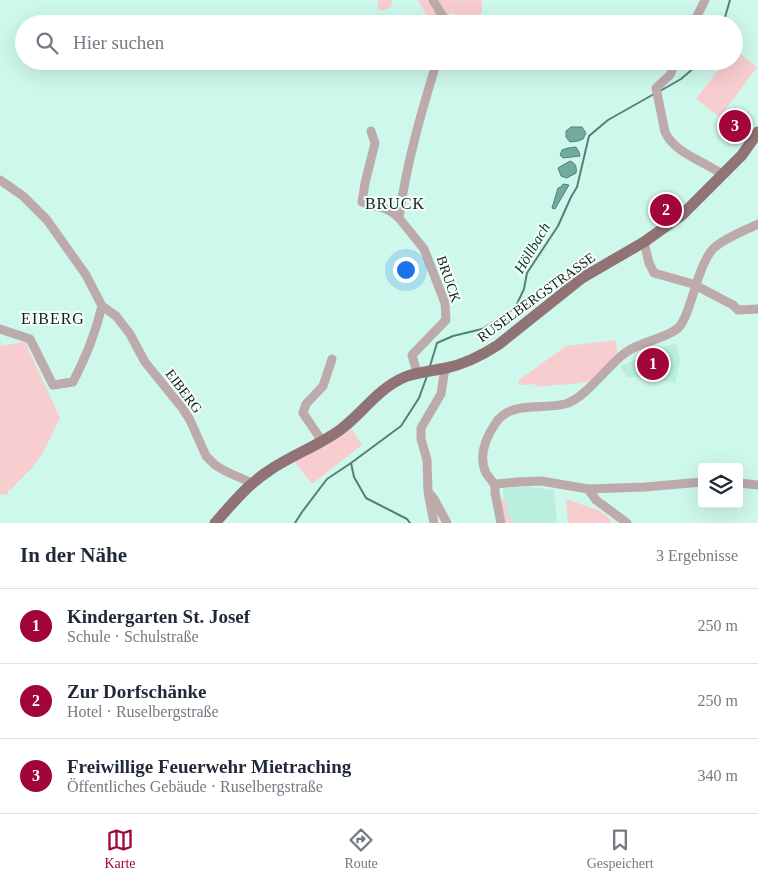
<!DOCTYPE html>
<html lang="de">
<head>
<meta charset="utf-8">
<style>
  :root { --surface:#fff; --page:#f2f2f3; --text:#1f2937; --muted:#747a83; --line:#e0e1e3; --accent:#a2053b }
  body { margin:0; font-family:Georgia,serif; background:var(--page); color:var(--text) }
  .controls { position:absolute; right:15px; bottom:15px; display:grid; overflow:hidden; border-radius:5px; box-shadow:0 5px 20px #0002 }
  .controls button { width:45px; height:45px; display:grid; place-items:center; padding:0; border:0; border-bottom:1px solid var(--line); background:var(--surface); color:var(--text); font:25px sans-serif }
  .you { position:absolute; left:405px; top:269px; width:18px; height:18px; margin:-12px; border:4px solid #fff; border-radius:50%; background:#1a73e8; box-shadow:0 0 0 8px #1a73e833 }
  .badge { display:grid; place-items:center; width:32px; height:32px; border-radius:50%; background:var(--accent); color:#fff; font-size:16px; font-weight:700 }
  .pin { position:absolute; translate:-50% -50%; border:2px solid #fff; box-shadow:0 1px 5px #0006 }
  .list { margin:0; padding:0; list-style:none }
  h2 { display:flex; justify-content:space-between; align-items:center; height:65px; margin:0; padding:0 20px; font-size:21px }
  h2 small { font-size:16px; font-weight:400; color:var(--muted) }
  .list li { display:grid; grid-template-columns:32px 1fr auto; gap:15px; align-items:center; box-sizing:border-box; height:75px; padding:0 20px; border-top:1px solid var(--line) }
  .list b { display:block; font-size:19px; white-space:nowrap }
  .list p { margin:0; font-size:16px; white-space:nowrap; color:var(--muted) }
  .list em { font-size:16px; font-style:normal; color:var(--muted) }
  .icon { flex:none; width:28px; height:28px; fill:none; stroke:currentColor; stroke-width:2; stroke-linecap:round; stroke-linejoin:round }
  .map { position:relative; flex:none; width:758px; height:523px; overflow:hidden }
  .search { position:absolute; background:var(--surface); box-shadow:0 5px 20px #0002; left:15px; right:15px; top:15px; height:55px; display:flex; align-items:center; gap:12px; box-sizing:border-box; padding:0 18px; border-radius:28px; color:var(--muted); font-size:19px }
  .sheet { height:290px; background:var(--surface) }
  nav { display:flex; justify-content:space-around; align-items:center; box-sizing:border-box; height:70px; border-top:1px solid var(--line); background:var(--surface); font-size:14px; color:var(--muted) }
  nav a { display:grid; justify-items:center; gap:2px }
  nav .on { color:var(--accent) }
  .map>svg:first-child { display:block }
</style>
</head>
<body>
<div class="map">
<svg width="758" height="523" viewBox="0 0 758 523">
  <rect width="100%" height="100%" fill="#cef8ec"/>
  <g fill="#baeedf">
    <polygon points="676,344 680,361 675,383 646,377 627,377 620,366 669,345"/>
    <polygon points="523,486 554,490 557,523 504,523 503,489"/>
  </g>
  <g fill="#f8cdd0">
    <polygon points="378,0 392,0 391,7 381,11 377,6"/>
    <polygon points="417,0 482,0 482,12 476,19 450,13 447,24 433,24"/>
    <polygon points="734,49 757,67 720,117 696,99 725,61 734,61"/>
    <polygon points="0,338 1,346 25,342 60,418 43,453 32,468 12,488 8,490 8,494 0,495"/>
    <polygon points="616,340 617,353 591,381 565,385 565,384 536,387 535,384 519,385 519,380 566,346"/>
    <polygon points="352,429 362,445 312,484 294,461 322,445 325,447"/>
    <polygon points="501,498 508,502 506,506 508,508 506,511 508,513 507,516 512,518 512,523 504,523"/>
    <polygon points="566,499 600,511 611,520 611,523 568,523"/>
  </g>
  <g fill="#71ab9c" stroke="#548176">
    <polygon points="571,127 582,127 586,133 583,139 578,141 570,142 566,137 566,131"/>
    <polygon points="576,147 579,152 580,156 563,158 560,155 562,150 568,148"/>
    <path d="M570,161C576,163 577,168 576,173L567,178L561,176L558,168Z"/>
    <polygon points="563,184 569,185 555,209 552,208 558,188 561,187"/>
  </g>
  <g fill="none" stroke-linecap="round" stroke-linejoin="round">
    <g stroke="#548176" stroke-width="2">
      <polyline points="723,24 730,0"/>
      <polyline points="660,91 681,79 702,61"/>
      <polyline points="430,366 437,343 453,336 482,329 515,308 524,289 527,273 558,226 571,197 577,187 589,136 608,120 654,94"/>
      <polyline points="351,463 354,477 366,498 407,519 410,523"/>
      <polyline points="295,523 302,512 327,479 351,463 401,426 419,398 427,376"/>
    </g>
    <g stroke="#bdabac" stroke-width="9">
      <polyline points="433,0 443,17 442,24"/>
      <polyline points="693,24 705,0"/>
      <path d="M676,61L670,75L656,88L665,132C675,154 705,161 723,175"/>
      <path d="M371,131L375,143L365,183L362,202C377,209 384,204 399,218"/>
      <polyline points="0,180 23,196 47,220 86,275 102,306 116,316 130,334 145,362 183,409 190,420 206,456 215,465 225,471 252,483"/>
      <polyline points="644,242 649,263 654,273 693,284 733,305 738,310 758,309"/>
      <path d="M0,329L30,339L53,385L73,382C86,356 95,335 102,306"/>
      <path d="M417,373L412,355L446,320L445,303L424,249L399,218C406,165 421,113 437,61"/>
      <polyline points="322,441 303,413 306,404 323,386 332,359"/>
      <polyline points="739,483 758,485"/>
      <polyline points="495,484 518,482 541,481 588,489 596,500 627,523"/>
      <polyline points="588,489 645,487 702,482"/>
      <polyline points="429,493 434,499 447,523"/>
      <polyline points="434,523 428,492 427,460 421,439 421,428 441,394 445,368"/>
      <path d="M501,523C499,513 497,503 495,493C495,491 495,488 495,486C493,481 489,478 486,473C478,456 485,439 495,424C510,400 542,410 565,404C586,398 607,366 625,353C641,341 662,340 677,329C681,326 683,321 685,317C694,297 699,266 712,250C722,239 744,231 758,224"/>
    </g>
    <path stroke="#927375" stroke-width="11" d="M215,523C232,504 248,484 270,470C292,455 318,446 340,430C362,414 378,388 405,377C418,372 432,371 446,368C465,364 481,356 498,345L582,278L644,242L682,215L742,155L758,132"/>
  </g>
  <g text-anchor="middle" stroke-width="4" stroke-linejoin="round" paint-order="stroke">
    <g font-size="14" fill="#10201c" stroke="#f5fdfa">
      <text transform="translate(449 279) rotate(71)" y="5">BRUCK</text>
      <text transform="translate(536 297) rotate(-36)" y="5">RUSELBERGSTRASSE</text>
      <text transform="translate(184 391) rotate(53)" y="5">EIBERG</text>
    </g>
    <g font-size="15" font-style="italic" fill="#0c4136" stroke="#f5fdfa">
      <text transform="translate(532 248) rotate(-59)" y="5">Höllbach</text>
    </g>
    <g font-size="16" letter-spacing="1" fill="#10201c" stroke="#f5fdfa">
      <text x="395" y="209">BRUCK</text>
      <text x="53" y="324">EIBERG</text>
    </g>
  </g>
</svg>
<div class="controls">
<button><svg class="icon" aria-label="layers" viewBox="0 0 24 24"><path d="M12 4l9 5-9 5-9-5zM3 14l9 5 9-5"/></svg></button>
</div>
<div class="you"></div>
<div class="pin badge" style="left:653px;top:364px">1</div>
<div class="pin badge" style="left:666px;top:210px">2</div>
<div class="pin badge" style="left:735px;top:126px">3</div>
<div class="search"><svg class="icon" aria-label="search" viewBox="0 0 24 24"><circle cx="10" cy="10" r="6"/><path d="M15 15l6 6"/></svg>Hier suchen</div>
</div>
<section class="sheet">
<h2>In der Nähe<small>3 Ergebnisse</small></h2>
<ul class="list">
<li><span class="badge">1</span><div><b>Kindergarten St. Josef</b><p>Schule · Schulstraße</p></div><em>250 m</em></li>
<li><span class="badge">2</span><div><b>Zur Dorfschänke</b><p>Hotel · Ruselbergstraße</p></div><em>250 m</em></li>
<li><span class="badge">3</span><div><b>Freiwillige Feuerwehr Mietraching</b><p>Öffentliches Gebäude · Ruselbergstraße</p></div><em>340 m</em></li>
</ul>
</section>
<nav>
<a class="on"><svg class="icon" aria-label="map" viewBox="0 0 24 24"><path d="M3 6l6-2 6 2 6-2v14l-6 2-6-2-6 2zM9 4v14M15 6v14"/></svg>Karte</a>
<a><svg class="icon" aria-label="directions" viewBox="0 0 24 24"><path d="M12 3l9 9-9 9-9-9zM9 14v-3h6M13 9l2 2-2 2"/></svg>Route</a>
<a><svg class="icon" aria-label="saved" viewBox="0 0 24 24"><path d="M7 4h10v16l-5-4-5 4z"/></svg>Gespeichert</a>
</nav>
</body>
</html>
